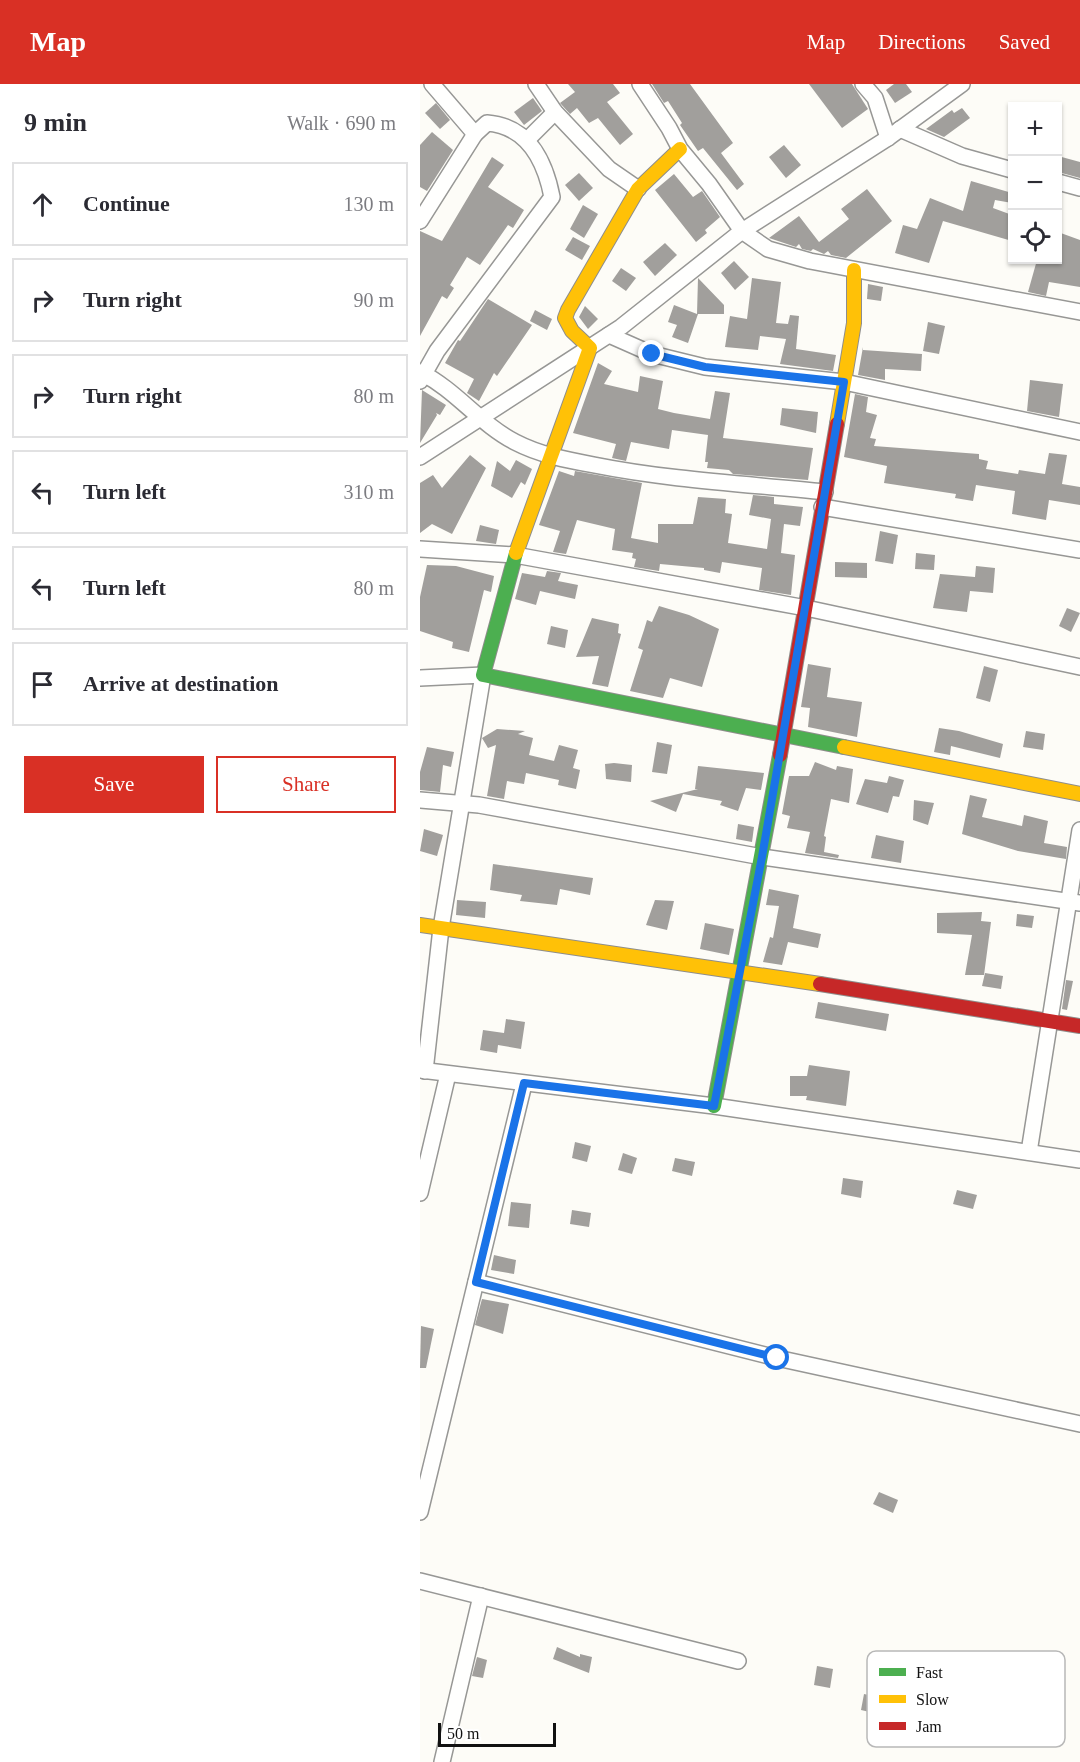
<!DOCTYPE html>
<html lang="en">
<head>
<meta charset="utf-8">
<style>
  :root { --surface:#fff; --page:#f2f2f3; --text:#2b2b33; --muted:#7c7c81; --line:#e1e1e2; --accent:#d93025 }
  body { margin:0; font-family:"Times New Roman",serif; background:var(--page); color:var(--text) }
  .controls { position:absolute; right:18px; top:18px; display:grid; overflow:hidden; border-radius:0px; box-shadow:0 2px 4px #0004 }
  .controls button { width:54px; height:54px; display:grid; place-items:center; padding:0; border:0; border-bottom:2px solid var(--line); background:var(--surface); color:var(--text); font:30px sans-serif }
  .scale { position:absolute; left:18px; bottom:15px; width:118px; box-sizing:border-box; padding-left:6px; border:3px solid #111; border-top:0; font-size:16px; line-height:21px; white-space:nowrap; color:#111; -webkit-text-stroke:4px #fff; paint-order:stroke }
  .stop { position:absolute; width:18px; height:18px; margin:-14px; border:4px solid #1a73e8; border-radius:50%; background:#fff }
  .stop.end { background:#1a73e8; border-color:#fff; box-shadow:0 2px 6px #0008 }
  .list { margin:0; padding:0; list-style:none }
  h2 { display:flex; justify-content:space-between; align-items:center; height:78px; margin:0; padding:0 24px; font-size:26px }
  h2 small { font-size:20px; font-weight:400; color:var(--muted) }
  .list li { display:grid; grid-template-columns:39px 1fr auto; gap:18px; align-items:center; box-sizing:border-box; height:84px; margin:0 12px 12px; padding:0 12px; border:2px solid var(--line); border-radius:0px }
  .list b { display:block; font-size:22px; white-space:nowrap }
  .list em { font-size:20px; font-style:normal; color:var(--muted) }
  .actions { display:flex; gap:12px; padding:18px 24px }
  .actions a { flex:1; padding:14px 0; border:2px solid var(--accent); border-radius:0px; text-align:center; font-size:21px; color:var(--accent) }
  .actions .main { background:var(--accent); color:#fff }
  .icon { flex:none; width:33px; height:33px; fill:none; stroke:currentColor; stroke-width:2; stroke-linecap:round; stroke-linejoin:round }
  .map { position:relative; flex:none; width:660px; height:1678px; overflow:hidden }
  header { display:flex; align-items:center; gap:36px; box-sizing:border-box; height:84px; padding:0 30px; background:var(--accent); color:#fff }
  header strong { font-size:28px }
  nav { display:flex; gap:33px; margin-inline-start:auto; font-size:21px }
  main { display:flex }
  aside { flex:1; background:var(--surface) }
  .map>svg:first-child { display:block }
</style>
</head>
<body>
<header>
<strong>Map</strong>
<nav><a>Map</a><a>Directions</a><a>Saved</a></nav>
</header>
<main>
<aside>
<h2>9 min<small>Walk · 690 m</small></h2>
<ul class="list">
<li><svg class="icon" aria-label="ahead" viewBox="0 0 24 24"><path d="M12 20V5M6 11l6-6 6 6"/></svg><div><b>Continue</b></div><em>130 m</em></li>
<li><svg class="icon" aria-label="right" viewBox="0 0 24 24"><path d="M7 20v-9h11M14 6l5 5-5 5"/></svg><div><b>Turn right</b></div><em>90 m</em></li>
<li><svg class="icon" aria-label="right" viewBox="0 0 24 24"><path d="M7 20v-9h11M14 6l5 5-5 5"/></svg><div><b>Turn right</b></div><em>80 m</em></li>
<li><svg class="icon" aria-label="left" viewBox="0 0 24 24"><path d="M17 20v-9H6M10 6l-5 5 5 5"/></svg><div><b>Turn left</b></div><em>310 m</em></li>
<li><svg class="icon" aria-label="left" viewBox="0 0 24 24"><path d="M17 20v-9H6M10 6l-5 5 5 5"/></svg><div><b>Turn left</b></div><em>80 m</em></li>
<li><svg class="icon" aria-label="arrive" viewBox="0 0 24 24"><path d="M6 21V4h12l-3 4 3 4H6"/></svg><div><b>Arrive at destination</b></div></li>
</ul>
<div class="actions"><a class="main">Save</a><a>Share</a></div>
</aside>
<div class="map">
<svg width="660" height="1678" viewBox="0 0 660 1678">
  <rect width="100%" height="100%" fill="#fdfcf7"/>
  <g fill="#a19f9c">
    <polygon points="148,0 193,0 200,9 187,18 213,50 200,61 178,34 169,39 157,24 150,30 140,19 155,8"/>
    <polygon points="232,0 270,0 313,59 301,69 324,100 317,106 283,64 278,67 260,41 262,39 248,17 244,19"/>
    <polygon points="389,0 432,0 448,25 422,44"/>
    <polygon points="474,0 486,0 492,8 475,19 466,6"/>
    <polygon points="113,14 122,27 104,41 94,28"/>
    <polygon points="16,19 30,36 20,45 5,29"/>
    <polygon points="542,24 550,34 524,53 506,45 532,26 534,29"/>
    <polygon points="12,48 33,66 7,107 0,103 0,61"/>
    <polygon points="364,61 381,81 366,94 349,73"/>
    <polygon points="638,72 660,78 660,94 638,88"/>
    <polygon points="72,73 84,81 68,103 104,126 93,144 88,141 60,181 47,173 30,201 34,204 27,215 22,212 0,252 0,147 22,157"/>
    <polygon points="159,89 173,104 159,117 145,101"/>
    <polygon points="254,90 273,113 282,107 300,133 285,146 287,149 276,158 235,106"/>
    <polygon points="551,97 592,109 592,119 575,116 573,124 592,131 592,157 523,137 509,179 475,169 483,141 497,145 510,114 543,127"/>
    <polygon points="447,105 472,137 426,174 411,171 408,167 404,170 393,165 391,167 382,165 379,160 376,163 349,154 379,132 399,158 429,135 421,125"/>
    <polygon points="163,121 178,130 164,154 150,145"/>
    <polygon points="638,148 660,156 660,203 629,198 626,212 608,208 617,176 638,176"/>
    <polygon points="153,153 170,162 162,176 145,166"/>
    <polygon points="245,159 257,171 235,192 223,178"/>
    <polygon points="314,177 329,193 315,206 301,189"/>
    <polygon points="201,184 216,194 206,207 192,197"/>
    <polygon points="278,194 304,221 304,230 278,230 268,259 252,253 257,241 248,238 254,221 277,230"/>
    <polygon points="332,194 361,198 356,239 368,240 370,231 379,232 376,265 416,271 413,287 360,280 366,255 340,252 338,266 305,263 310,232 327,235"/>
    <polygon points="448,200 463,203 461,217 447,215"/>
    <polygon points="68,215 112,241 77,292 74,289 59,317 47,309 54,295 25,279 38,256 40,257"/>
    <polygon points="165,222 178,235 168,245 159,233"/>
    <polygon points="115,226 132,235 127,246 110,237"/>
    <polygon points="508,238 525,242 519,270 503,267"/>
    <polygon points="443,263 443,266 502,270 501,287 465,285 465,296 438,291"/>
    <polygon points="178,279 192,287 184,300 218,308 220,292 243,297 238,325 254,329 290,335 295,307 310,309 303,354 393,364 388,396 313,390 309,386 287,384 288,378 285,378 288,351 252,346 249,365 211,358 206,377 192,374 196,360 153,349"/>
    <polygon points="610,296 643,300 639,333 607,327"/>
    <polygon points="2,306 26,321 20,331 16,329 17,331 0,359"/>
    <polygon points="435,310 448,313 446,328 457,331 450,354 456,355 454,362 559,370 559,375 568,377 566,385 598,390 599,386 625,390 629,369 647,371 642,400 660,403 660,421 629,416 626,436 592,430 595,407 556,401 553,417 535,414 536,410 464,399 467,382 424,373"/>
    <polygon points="362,324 398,328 396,349 360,341"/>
    <polygon points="50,371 66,384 32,450 12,440 0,449 0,399 13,391 22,404"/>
    <polygon points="96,376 112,385 105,401 101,398 92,414 71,402 77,377 90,387"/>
    <polygon points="139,387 154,392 155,387 222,399 211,454 238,459 238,440 273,440 278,413 306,415 305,429 312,430 308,459 347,465 351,435 329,431 333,411 354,413 354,420 383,423 380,442 364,440 361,469 375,471 371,511 339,506 342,484 302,478 300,489 284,486 284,484 240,480 239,487 214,483 216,475 212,474 213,469 192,466 195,445 157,436 146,470 133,468 140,447 119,441"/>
    <polygon points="60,441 79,446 76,460 56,457"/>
    <polygon points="460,447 478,451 473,480 455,477"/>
    <polygon points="496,469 515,471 514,486 495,485"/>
    <polygon points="415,478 447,479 447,494 415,493"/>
    <polygon points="7,481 36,482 74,492 71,508 64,506 49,568 32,564 33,558 0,547 0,513"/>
    <polygon points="556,482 575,484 573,509 550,507 547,528 513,524 520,490 555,493"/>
    <polygon points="127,487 141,489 138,497 158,501 155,515 120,507 116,521 95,515 102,489 125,493"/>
    <polygon points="239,522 269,531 299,545 282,603 250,594 243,614 210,607 223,566 218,564 224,546 227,536 232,538"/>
    <polygon points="647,524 660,529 651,548 639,542"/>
    <polygon points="172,534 199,540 198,549 201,550 188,603 172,600 179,572 156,573"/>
    <polygon points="131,542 148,546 145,564 127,560"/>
    <polygon points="388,580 411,584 407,613 442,618 437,653 388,643 390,624 381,623"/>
    <polygon points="564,582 578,586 570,618 556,614"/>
    <polygon points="519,644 539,647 583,660 580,674 531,662 530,671 514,668"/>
    <polygon points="77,645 105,647 98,650 113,654 109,671 134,677 139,661 158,666 153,684 160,686 156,705 138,701 139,696 106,689 104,700 87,697 84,715 67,712 76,661 68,664 62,654"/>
    <polygon points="606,647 625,650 623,666 603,663"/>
    <polygon points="237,658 252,661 247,690 232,688"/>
    <polygon points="7,663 34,668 31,683 23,681 20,708 0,706 0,688"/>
    <polygon points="395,678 416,686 417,682 433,685 429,719 411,715 404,752 406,753 404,768 419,771 418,774 385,769 390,748 367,744 370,732 362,730 369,692 389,692"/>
    <polygon points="194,679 212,681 211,698 186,695 185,680"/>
    <polygon points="278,682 344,689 341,706 326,704 318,727 300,721 302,717 263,710 256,728 230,717 278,705 275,705"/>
    <polygon points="469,692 484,696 479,713 473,712 468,729 436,720 445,695 467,699"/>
    <polygon points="550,711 567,715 562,733 602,742 604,731 628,737 624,759 647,763 646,775 598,767 542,750"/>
    <polygon points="494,716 514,719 508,741 493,736"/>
    <polygon points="318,740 334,743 332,758 316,755"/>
    <polygon points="4,745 23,751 17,772 0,767"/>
    <polygon points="456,751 484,757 481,779 451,774"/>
    <polygon points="73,780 173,794 170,811 140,805 137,821 100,817 102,811 70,806"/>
    <polygon points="349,805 379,811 373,844 401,850 398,864 368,858 362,881 343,878 350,853 353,854 359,822 346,821"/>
    <polygon points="37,816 66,818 65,834 36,831"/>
    <polygon points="235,816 254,817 247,846 226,841"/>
    <polygon points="562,828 561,837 571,838 564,891 545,891 552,851 517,849 517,829"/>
    <polygon points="597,830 614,832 612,844 596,842"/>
    <polygon points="285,839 314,845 309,871 280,865"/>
    <polygon points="565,889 583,892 581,905 562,902"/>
    <polygon points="646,896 653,897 647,926 642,925"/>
    <polygon points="398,918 469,930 466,947 395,934"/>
    <polygon points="86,935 105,938 101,965 78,961 77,969 60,966 63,946 84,949"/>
    <polygon points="389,981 430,987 426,1022 386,1016 387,1012 370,1012 370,992 387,992"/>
    <polygon points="155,1058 171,1062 167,1078 152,1074"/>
    <polygon points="203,1069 217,1074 212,1090 198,1086"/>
    <polygon points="255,1074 275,1078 272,1092 252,1087"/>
    <polygon points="423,1094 443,1097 441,1114 421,1110"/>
    <polygon points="537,1106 557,1111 553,1125 533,1120"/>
    <polygon points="91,1118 111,1120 109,1144 88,1142"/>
    <polygon points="152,1126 171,1129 169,1143 150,1140"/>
    <polygon points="74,1171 96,1176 94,1190 71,1186"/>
    <polygon points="62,1215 89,1220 83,1250 55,1241"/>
    <polygon points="1,1242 14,1245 6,1284 0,1284"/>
    <polygon points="459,1408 478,1416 473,1429 453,1420"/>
    <polygon points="137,1563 160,1573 160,1570 172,1573 169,1589 133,1575"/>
    <polygon points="57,1573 67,1576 63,1594 52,1592"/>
    <polygon points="397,1582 413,1585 410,1604 394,1601"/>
    <polygon points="444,1610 462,1614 458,1630 441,1626"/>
  </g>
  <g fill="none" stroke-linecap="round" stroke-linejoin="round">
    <g stroke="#979795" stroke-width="18">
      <g id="street">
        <polyline points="116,0 135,28 189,85 218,105"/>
        <polyline points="220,0 249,44 260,65 289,100 322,147 348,165 390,177 660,228"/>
        <polyline points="443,0 455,14 468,54"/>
        <polyline points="480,45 542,72 592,86"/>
        <polyline points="107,56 135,28"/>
        <polyline points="638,98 660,104"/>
        <polyline points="0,137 55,50"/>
        <polyline points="189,251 232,270 285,283 424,298 660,348"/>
        <path d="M0,288C36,306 60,340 95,358C120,371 147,376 174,381C249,396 328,400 405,408"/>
        <path d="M0,297L17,267L132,113C125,77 108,42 67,39L55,50L12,0"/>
        <polyline points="0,373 201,243 322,147 468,54 542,0"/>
        <polyline points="402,423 660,466"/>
        <polyline points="0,465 95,471 386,524 660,583"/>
        <polyline points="0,594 63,591 21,844 5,987"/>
        <polyline points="0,716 59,721 342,773 660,819"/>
        <polyline points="0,986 294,1022 660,1076"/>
        <polyline points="609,1068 660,746"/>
        <polyline points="0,1109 28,990"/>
        <polyline points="56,1198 357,1274 660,1340"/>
        <polyline points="0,1428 104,1000"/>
        <polyline points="0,1497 318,1577"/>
        <polyline points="22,1678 61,1512"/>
      </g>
    </g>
    <g stroke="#8e8d8b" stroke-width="16">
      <g id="fast">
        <polyline points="96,469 63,591 424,663"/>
        <polyline points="294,1022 360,671"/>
      </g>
    </g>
    <g stroke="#8e8d8b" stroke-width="16">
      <g id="slow">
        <polyline points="417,340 434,239 434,186"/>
        <polyline points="96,469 170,264 152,247 145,234 148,226 218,105 260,65"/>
        <polyline points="424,663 660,710"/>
        <polyline points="0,841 400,900"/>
      </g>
    </g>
    <g stroke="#8e8d8b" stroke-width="16">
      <g id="jam">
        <polyline points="360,671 417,340"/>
        <polyline points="400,900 660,942"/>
      </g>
    </g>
    <use href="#street" stroke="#fffffe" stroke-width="15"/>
    <use href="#fast" stroke="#4caf50" stroke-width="14"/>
    <use href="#slow" stroke="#ffc107" stroke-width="14"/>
    <use href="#jam" stroke="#c62828" stroke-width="14"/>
  </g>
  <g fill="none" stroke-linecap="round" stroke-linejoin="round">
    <polyline stroke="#1a73e8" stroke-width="8" points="232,270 285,283 424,298 342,773 294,1022 104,999 56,1198 357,1274"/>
  </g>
  <rect x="447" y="1567" width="198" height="96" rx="9" fill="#fff" stroke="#b8b8b8" stroke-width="1.5"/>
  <rect x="459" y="1584" width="27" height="8" fill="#4caf50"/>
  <rect x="459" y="1611" width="27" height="8" fill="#ffc107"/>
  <rect x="459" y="1638" width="27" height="8" fill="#c62828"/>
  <g font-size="16" fill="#111">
    <text x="496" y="1594">Fast</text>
    <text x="496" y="1621">Slow</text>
    <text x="496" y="1648">Jam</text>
  </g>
</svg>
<div class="controls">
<button>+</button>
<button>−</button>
<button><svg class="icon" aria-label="locate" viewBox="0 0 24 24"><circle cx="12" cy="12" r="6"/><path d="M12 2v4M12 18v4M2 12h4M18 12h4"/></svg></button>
</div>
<div class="scale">50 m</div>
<div class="stop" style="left:357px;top:1274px"></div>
<div class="stop end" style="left:232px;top:270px"></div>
</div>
</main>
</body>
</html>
